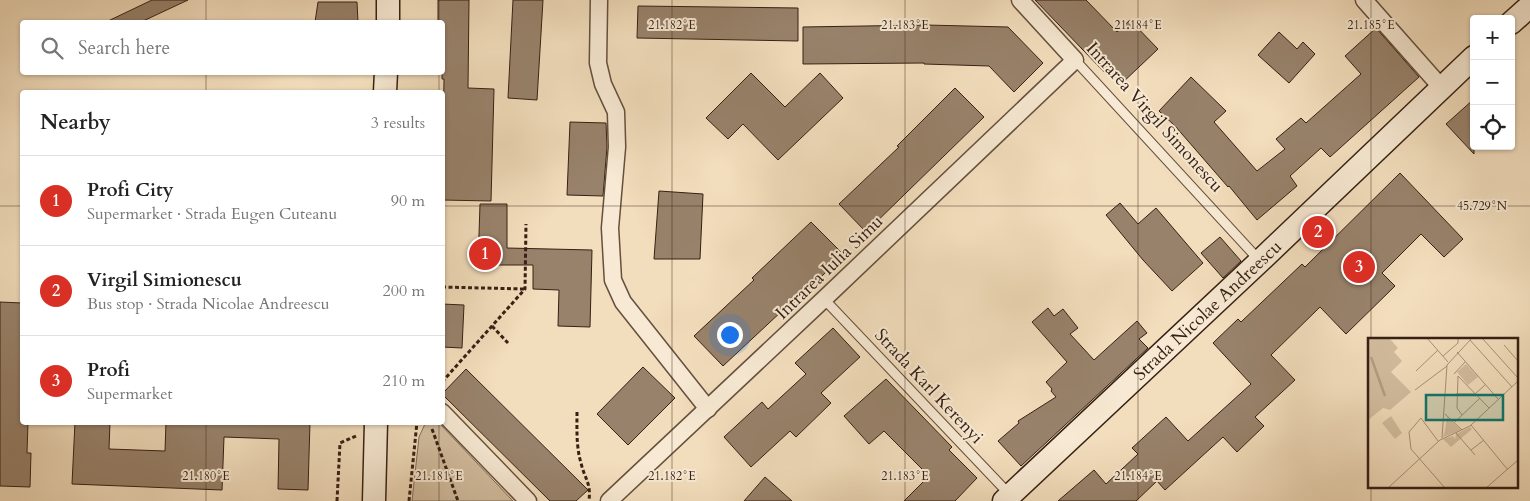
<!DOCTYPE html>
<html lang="en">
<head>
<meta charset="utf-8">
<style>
  :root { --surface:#fff; --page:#f2f2f2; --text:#222; --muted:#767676; --line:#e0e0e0; --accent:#d93025 }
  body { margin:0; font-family:Cardo,serif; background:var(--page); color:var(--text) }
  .controls { position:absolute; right:15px; top:15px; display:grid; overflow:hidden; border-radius:5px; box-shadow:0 1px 4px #0004 }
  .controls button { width:45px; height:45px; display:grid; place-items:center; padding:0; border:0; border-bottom:1px solid var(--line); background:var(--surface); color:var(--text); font:25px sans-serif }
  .you { position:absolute; left:729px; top:334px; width:18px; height:18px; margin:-12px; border:4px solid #fff; border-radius:50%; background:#1a73e8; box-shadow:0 0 0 8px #1a73e833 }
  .badge { display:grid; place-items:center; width:32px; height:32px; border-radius:50%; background:var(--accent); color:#fff; font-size:16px; font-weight:700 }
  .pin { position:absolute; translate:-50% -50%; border:2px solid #fff; box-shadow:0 1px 5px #0006 }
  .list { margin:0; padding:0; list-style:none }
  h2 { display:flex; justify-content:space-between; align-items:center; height:65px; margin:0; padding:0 20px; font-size:21px }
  h2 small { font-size:16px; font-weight:400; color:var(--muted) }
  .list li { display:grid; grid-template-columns:32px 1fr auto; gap:15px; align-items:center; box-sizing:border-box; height:90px; padding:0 20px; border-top:1px solid var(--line) }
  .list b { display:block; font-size:19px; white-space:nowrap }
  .list p { margin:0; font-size:16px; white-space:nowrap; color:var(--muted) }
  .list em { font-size:16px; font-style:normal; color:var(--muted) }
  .icon { flex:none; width:28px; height:28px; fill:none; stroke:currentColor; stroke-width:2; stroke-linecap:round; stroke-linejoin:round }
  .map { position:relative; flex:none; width:1530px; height:501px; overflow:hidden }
  .search { position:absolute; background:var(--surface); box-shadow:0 1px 4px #0004; left:20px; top:20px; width:425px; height:55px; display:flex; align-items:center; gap:12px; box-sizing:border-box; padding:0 18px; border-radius:5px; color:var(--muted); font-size:19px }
  .panel { position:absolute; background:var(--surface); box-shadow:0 1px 4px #0004; left:20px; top:90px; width:425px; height:335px; border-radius:5px }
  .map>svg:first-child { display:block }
</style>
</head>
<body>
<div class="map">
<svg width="1530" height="501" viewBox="0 0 1530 501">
  <rect width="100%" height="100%" fill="#f2ddbc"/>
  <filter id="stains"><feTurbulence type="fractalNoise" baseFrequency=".004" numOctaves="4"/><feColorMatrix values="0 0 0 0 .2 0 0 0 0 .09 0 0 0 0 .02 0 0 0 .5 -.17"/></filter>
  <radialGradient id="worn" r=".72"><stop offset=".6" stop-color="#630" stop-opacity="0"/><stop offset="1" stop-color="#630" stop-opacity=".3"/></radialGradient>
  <polygon fill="#d2bd9f" stroke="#846e5a" points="429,422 439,423 513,501 412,501 419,437 425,424"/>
  <g fill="#98826b" stroke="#362014">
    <polygon points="152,0 188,0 141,22 106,22"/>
    <polygon points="438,0 469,0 468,88 494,89 491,201 442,200 444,79 442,79 442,22 438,22"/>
    <polygon points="513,0 543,0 537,100 508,98"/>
    <polygon points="1035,0 1086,0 1117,32 1130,20 1158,49 1120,85 1108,74 1107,75"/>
    <polygon points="318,2 357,2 358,22 315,22"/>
    <polygon points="638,6 798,8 798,41 637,38"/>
    <polygon points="926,25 1008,27 1043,63 1014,92 989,66 924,64 924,63 803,64 803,27"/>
    <polygon points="1376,28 1419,77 1330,157 1321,148 1290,176 1297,186 1257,220 1229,186 1228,187 1175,126 1159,111 1191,77 1226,111 1214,122 1257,171 1285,149 1276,139 1301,118 1306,123 1361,74 1345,56"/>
    <polygon points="1279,32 1297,49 1303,42 1315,54 1289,83 1258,55"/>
    <polygon points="751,73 785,107 820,73 843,98 778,160 743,124 728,139 706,118"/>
    <polygon points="955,88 984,117 866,232 839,204 899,147 897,146"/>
    <polygon points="1474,99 1474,154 1446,124"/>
    <polygon points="570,122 606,123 607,147 603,196 567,195"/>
    <polygon points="1400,173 1463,239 1444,257 1421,234 1382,273 1395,286 1346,334 1320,307 1271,355 1295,380 1255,417 1264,426 1237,452 1223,437 1165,490 1157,481 1136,501 1058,501 1094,470 1106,484 1138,454 1132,448 1166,417 1188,441 1251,384 1213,343 1238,319 1241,322 1302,264 1305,267"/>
    <polygon points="659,191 703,194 700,259 654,259"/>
    <polygon points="1120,203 1138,224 1156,208 1203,263 1172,291 1143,260 1106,215"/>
    <polygon points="480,204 507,204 507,248 592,250 590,327 558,326 559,290 533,289 533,265 478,265"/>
    <polygon points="811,222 844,255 784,312 783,310 723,366 694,336 754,280 752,278"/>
    <polygon points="1220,237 1241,261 1223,278 1201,253"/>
    <polygon points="0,302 22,303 22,422 28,422 27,453 31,453 30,487 0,486"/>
    <polygon points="442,304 464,305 462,348 442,347"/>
    <polygon points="1048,308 1054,316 1063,309 1078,328 1070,334 1094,360 1137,321 1147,333 1139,339 1148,348 1021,466 998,441 1019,423 1018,421 1056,397 1051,391 1052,389 1046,382 1067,362 1032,322"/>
    <polygon points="833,328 860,357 821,393 831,403 796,437 790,431 751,467 724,437 762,402 768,409 806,374 795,363"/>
    <polygon points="643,367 675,398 628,445 597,414"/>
    <polygon points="466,369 588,490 576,501 550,501 442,394"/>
    <polygon points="886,379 952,447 949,450 977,478 955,501 904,501 929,476 884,431 869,444 844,416"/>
    <polygon points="75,422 110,422 109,449 165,451 166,422 310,422 308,490 278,489 279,439 224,437 222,490 72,484"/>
    <polygon points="765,477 792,501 744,501"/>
  </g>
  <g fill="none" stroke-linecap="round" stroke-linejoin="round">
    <g stroke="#654f3e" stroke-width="11">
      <g id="lane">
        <polyline points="1075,60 1259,260"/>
        <polyline points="824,299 1010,495"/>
      </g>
    </g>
    <g stroke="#654f3e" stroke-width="19">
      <g id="street">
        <polyline points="599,0 598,63 603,84 616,112 617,147 610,228 613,280 623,302 708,409"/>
        <polyline points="1364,0 1441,87"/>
        <polyline points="442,412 528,501"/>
        <polyline points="609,501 824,299 1075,60 1020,0"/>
      </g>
    </g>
    <g stroke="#362014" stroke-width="25">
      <g id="secondary">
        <polyline points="388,22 388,0"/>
        <polyline points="1511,23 1530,6"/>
        <polyline points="385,92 386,72"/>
        <polyline points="374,501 376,422"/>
        <path id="s1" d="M1004,501L1260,261L1474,57"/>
      </g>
    </g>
    <g stroke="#362014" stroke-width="3" stroke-dasharray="4 2.5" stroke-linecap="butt">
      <polyline points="442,287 524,289"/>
      <polyline points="492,326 508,343"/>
      <polyline points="442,382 525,289 526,224"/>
      <path d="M577,412C577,429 576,446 581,463C585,480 591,482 589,501"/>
      <polyline points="432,429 458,501"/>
      <polyline points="337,501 340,443 356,436"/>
      <polyline points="409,501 417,422"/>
    </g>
    <use href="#lane" stroke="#f7e9d3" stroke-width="9"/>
    <use href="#street" stroke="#f7e9d3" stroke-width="16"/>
    <use href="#secondary" stroke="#f7e9d3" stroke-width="22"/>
  </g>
  <path fill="none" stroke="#362014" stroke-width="1" stroke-opacity="0.45" d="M206,0V22M439,0V22M672,0V501M905,0V501M1138,0V501M1371,0V340M206,72V92M439,72V92M0,206H22M442,206H1530M206,422V501M439,422V501M1371,487V501"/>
  <g text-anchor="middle" stroke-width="4" stroke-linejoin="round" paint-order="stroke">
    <g font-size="18" fill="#362014" stroke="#f7e9d3">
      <text transform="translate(1155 117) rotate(48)" y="6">Intrarea Virgil Simonescu</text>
      <text transform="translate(829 267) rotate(-44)" y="6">Intrarea Iulia Simu</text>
      <text dy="6" stroke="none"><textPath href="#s1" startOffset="279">Strada Nicolae Andreescu</textPath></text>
      <text transform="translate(929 386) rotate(47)" y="6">Strada Karl Kerenyi</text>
    </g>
  </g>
  <g transform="translate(1368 338)">
    <rect width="150" height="150" fill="#f2ddbc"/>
    <path d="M0,0H21L30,10L26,14L34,23L23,34L43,54L22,72L15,70L0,82ZM98,26L110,39L100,47L89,34ZM23,78L34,95L27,101L14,85ZM79,79L93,92L75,99L77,93ZM102,89L104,91L83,109L75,101L85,98L87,101L88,96Z" fill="#d2bd9f"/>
    <path fill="none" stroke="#b29d83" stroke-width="2.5" d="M3,19L17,58"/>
    <path fill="none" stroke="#a79179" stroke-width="1" d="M59,0L80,24M114,0L150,40M102,2L144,49M136,7L150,23M89,14L130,61M75,18L90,5V0M48,33L70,12M86,36L97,24M90,38L121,70M90,38L89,70L94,77M47,52L79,28M88,56H107L117,47M77,76L94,92M87,84L112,60M103,87L140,132M88,95L107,117M74,100L79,27L104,0M70,103L53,80L41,94L43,111L77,150M103,112L116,102M20,150L72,102L102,88L150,43M118,150L150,122"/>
    <path fill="#0f766e" fill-opacity="0.15" stroke="#0f766e" stroke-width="2.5" d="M58,57H135V82H58Z"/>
    <rect width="150" height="150" fill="none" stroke="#362014" stroke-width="2.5"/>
  </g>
  <g font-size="12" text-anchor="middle" fill="#362014" stroke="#f7e9d3" stroke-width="4" stroke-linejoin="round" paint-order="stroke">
    <text x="672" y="29">21.182°E</text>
    <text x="905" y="29">21.183°E</text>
    <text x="1138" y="29">21.184°E</text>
    <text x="1371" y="29">21.185°E</text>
    <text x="1482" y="210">45.729°N</text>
    <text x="206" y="480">21.180°E</text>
    <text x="439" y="480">21.181°E</text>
    <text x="672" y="480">21.182°E</text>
    <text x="905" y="480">21.183°E</text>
    <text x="1138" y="480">21.184°E</text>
  </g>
  <rect width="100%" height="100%" filter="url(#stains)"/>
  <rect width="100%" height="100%" fill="url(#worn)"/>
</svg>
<div class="controls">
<button>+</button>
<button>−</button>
<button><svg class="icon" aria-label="locate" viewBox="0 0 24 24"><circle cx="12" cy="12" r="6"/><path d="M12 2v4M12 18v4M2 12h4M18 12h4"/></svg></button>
</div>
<div class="you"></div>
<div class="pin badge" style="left:485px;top:254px">1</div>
<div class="pin badge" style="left:1318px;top:232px">2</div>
<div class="pin badge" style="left:1359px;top:267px">3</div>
<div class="search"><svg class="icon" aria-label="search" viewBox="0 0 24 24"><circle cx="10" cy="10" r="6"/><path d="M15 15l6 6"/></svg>Search here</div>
<section class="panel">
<h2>Nearby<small>3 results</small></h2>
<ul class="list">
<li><span class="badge">1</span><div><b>Profi City</b><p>Supermarket · Strada Eugen Cuteanu</p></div><em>90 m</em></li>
<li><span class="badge">2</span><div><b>Virgil Simionescu</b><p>Bus stop · Strada Nicolae Andreescu</p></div><em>200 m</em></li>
<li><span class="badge">3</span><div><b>Profi</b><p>Supermarket</p></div><em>210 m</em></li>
</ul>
</section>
</div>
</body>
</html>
